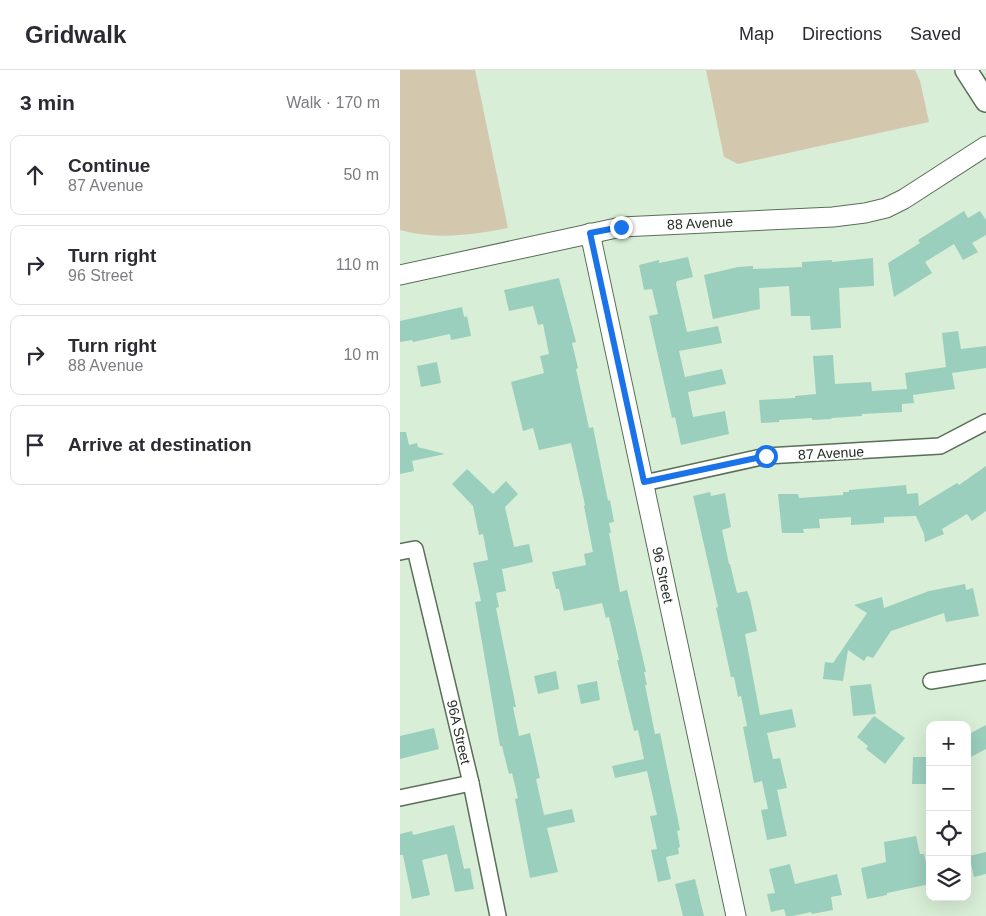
<!DOCTYPE html>
<html lang="en">
<head>
<meta charset="utf-8">
<style>
  :root { --surface:#fff; --page:#f7f7f7; --text:#2b2b33; --muted:#7c7c81; --line:#e1e1e2 }
  body { margin:0; font-family:Helvetica,sans-serif; background:var(--page); color:var(--text) }
  .controls { position:absolute; right:15px; bottom:15px; display:grid; overflow:hidden; border-radius:10px; box-shadow:0 5px 20px #0002 }
  .controls button { width:45px; height:45px; display:grid; place-items:center; padding:0; border:0; border-bottom:1px solid var(--line); background:var(--surface); color:var(--text); font:25px sans-serif }
  .stop { position:absolute; width:15px; height:15px; margin:-11px; border:4px solid #1a73e8; border-radius:50%; background:#fff }
  .stop.end { background:#1a73e8; border-color:#fff; box-shadow:0 1px 5px #0008 }
  .list { margin:0; padding:0; list-style:none }
  h2 { display:flex; justify-content:space-between; align-items:center; height:65px; margin:0; padding:0 20px; font-size:21px }
  h2 small { font-size:16px; font-weight:400; color:var(--muted) }
  .list li { display:grid; grid-template-columns:32px 1fr auto; gap:15px; align-items:center; box-sizing:border-box; height:80px; margin:0 10px 10px; padding:0 10px; border:1px solid var(--line); border-radius:10px }
  .list b { display:block; font-size:19px; white-space:nowrap }
  .list p { margin:0; font-size:16px; white-space:nowrap; color:var(--muted) }
  .list em { font-size:16px; font-style:normal; color:var(--muted) }
  .icon { flex:none; width:28px; height:28px; fill:none; stroke:currentColor; stroke-width:2; stroke-linecap:round; stroke-linejoin:round }
  .map { position:relative; flex:none; width:586px; height:846px; overflow:hidden }
  header { display:flex; align-items:center; gap:30px; box-sizing:border-box; height:70px; padding:0 25px; background:var(--surface); border-bottom:1px solid var(--line) }
  header strong { font-size:24px }
  nav { display:flex; gap:28px; margin-inline-start:auto; font-size:18px }
  main { display:flex }
  aside { flex:1; background:var(--surface) }
  .map>svg:first-child { display:block }
</style>
</head>
<body>
<header>
<strong>Gridwalk</strong>
<nav><a>Map</a><a>Directions</a><a>Saved</a></nav>
</header>
<main>
<aside>
<h2>3 min<small>Walk · 170 m</small></h2>
<ul class="list">
<li><svg class="icon" aria-label="ahead" viewBox="0 0 24 24"><path d="M12 20V5M6 11l6-6 6 6"/></svg><div><b>Continue</b><p>87 Avenue</p></div><em>50 m</em></li>
<li><svg class="icon" aria-label="right" viewBox="0 0 24 24"><path d="M7 20v-9h11M14 6l5 5-5 5"/></svg><div><b>Turn right</b><p>96 Street</p></div><em>110 m</em></li>
<li><svg class="icon" aria-label="right" viewBox="0 0 24 24"><path d="M7 20v-9h11M14 6l5 5-5 5"/></svg><div><b>Turn right</b><p>88 Avenue</p></div><em>10 m</em></li>
<li><svg class="icon" aria-label="arrive" viewBox="0 0 24 24"><path d="M6 21V4h12l-3 4 3 4H6"/></svg><div><b>Arrive at destination</b></div></li>
</ul>
</aside>
<div class="map">
<svg width="586" height="846" viewBox="0 0 586 846">
  <rect width="100%" height="100%" fill="#d8eed6"/>
  <g fill="#d3c7ad">
    <path d="M0,0H75L108,158C72,165 35,170 0,160Z"/>
    <polygon points="306,0 515,0 520,11 529,52 338,94 324,87"/>
  </g>
  <g fill="#9bcfbd">
    <polygon points="564,141 568,148 580,141 586,150 586,165 572,173 578,182 563,190 554,174 525,192 532,203 494,227 488,193 520,173 518,170"/>
    <polygon points="288,187 293,207 277,211 276,214 287,262 318,256 322,273 279,281 285,307 322,299 326,314 288,322 293,347 325,341 329,364 281,375 275,347 272,348 249,246 258,244 252,219 244,220 239,195 259,190 259,193"/>
    <polygon points="473,188 474,216 439,218 441,258 411,260 410,246 391,246 389,216 359,218 360,239 313,249 304,205 338,197 353,196 353,199 402,197 402,192 432,190 432,192"/>
    <polygon points="159,208 176,272 172,273 178,298 176,299 189,358 193,357 208,431 210,430 214,452 209,453 211,463 209,463 220,522 227,520 246,602 244,602 247,615 245,615 255,664 260,663 280,760 277,761 280,777 278,778 279,784 266,787 271,809 258,812 251,780 257,779 250,746 257,745 247,701 215,708 212,696 244,689 238,660 234,661 229,640 217,590 219,590 209,547 206,548 202,533 164,541 159,519 156,519 152,502 186,495 184,484 193,482 184,436 185,435 171,373 139,380 133,358 123,361 111,312 144,303 140,286 149,284 143,254 138,255 133,236 109,241 104,220"/>
    <polygon points="62,237 64,247 67,246 71,266 51,270 50,264 13,272 12,270 0,272 0,251"/>
    <polygon points="558,261 561,279 586,276 586,298 552,303 555,319 513,325 514,333 502,334 502,342 462,344 462,346 431,348 432,349 412,350 412,348 379,350 379,352 361,353 359,330 395,328 395,326 416,324 413,286 433,285 435,314 471,312 472,321 507,319 505,303 546,297 542,263"/>
    <polygon points="37,292 41,313 21,317 17,296"/>
    <polygon points="0,362 6,362 9,375 17,373 18,377 45,384 12,391 14,401 0,404"/>
    <polygon points="586,396 586,441 572,451 567,444 542,459 544,464 525,472 524,464 516,446 484,447 484,453 451,455 451,447 419,449 420,458 403,459 404,463 382,463 378,424 398,424 399,428 443,425 443,422 449,422 449,420 506,415 507,424 518,423 519,436 557,413 559,415"/>
    <polygon points="67,399 93,424 106,411 118,424 105,437 114,477 129,474 133,492 102,499 106,521 96,523 99,537 96,538 116,637 113,637 119,666 130,663 140,708 136,709 144,745 172,739 175,752 147,758 158,802 130,808 115,729 118,728 112,703 109,704 102,676 100,676 75,532 81,531 73,493 88,490 83,464 79,465 73,436 52,414"/>
    <polygon points="310,422 311,426 325,423 331,457 322,460 329,494 330,494 337,523 347,521 350,529 357,561 345,564 360,645 392,639 396,657 367,663 373,689 380,688 387,718 377,720 387,766 367,770 361,740 368,739 362,711 354,713 343,657 347,656 341,626 338,627 334,607 331,607 316,538 318,537 293,426"/>
    <polygon points="565,514 566,520 573,518 579,546 546,552 544,543 491,561 473,588 467,586 464,591 448,580 443,611 423,609 425,592 433,593 467,543 454,535 482,527 484,538 529,521"/>
    <polygon points="156,601 159,619 138,624 134,606"/>
    <polygon points="197,611 200,630 181,634 177,615"/>
    <polygon points="471,614 476,644 453,646 450,616"/>
    <polygon points="474,646 505,668 485,694 466,679 468,676 457,667"/>
    <polygon points="586,655 586,679 567,689 567,665"/>
    <polygon points="34,658 39,679 0,689 0,666"/>
    <polygon points="513,687 528,687 528,691 530,691 530,714 512,714"/>
    <polygon points="54,755 64,799 70,798 74,819 55,822 47,784 22,790 30,825 12,829 3,785 0,785 0,764 12,761 13,765"/>
    <polygon points="516,766 520,784 524,784 526,793 530,792 530,814 487,823 487,825 467,829 461,798 486,792 484,772"/>
    <polygon points="586,782 586,804 574,807 569,786"/>
    <polygon points="390,794 395,814 437,804 442,825 431,827 433,840 412,844 411,842 393,846 386,846 384,839 371,842 367,824 375,823 369,799"/>
    <polygon points="295,809 304,846 283,846 275,814"/>
  </g>
  <g fill="none" stroke-linecap="round" stroke-linejoin="round">
    <g stroke="#5a6e58" stroke-width="18">
      <g id="minor">
        <polyline points="244,413 366,386 540,376 586,352"/>
        <polyline points="0,482 15,479 71,713 98,846"/>
        <polyline points="531,611 586,602"/>
        <polyline points="0,728 71,713"/>
      </g>
    </g>
    <g stroke="#5a6e58" stroke-width="21">
      <g id="tertiary">
        <polyline points="190,163 336,846"/>
        <polyline points="0,205 221,157 433,147 465,143 486,138 504,129 586,76"/>
      </g>
    </g>
    <g stroke="#5a6e58" stroke-width="24">
      <polyline id="secondary" points="566,0 586,31"/>
    </g>
    <use href="#minor" stroke="#fff" stroke-width="15"/>
    <use href="#tertiary" stroke="#fff" stroke-width="19"/>
    <use href="#secondary" stroke="#fff" stroke-width="21"/>
  </g>
  <g fill="none" stroke-linecap="round" stroke-linejoin="round">
    <polyline stroke="#1a73e8" stroke-width="6" points="221,157 190,163 244,412 366,386"/>
  </g>
  <g text-anchor="middle" stroke-width="4" stroke-linejoin="round" paint-order="stroke">
    <g font-size="14" fill="#262f25" stroke="#fff">
      <text transform="translate(300 153) rotate(-3)" y="5">88 Avenue</text>
      <text transform="translate(431 383) rotate(-3)" y="5">87 Avenue</text>
      <text transform="translate(263 505) rotate(78)" y="5">96 Street</text>
      <text transform="translate(59 662) rotate(77)" y="5">96A Street</text>
    </g>
  </g>
</svg>
<div class="controls">
<button>+</button>
<button>−</button>
<button><svg class="icon" aria-label="locate" viewBox="0 0 24 24"><circle cx="12" cy="12" r="6"/><path d="M12 2v4M12 18v4M2 12h4M18 12h4"/></svg></button>
<button><svg class="icon" aria-label="layers" viewBox="0 0 24 24"><path d="M12 4l9 5-9 5-9-5zM3 14l9 5 9-5"/></svg></button>
</div>
<div class="stop" style="left:366px;top:386px"></div>
<div class="stop end" style="left:221px;top:157px"></div>
</div>
</main>
</body>
</html>
